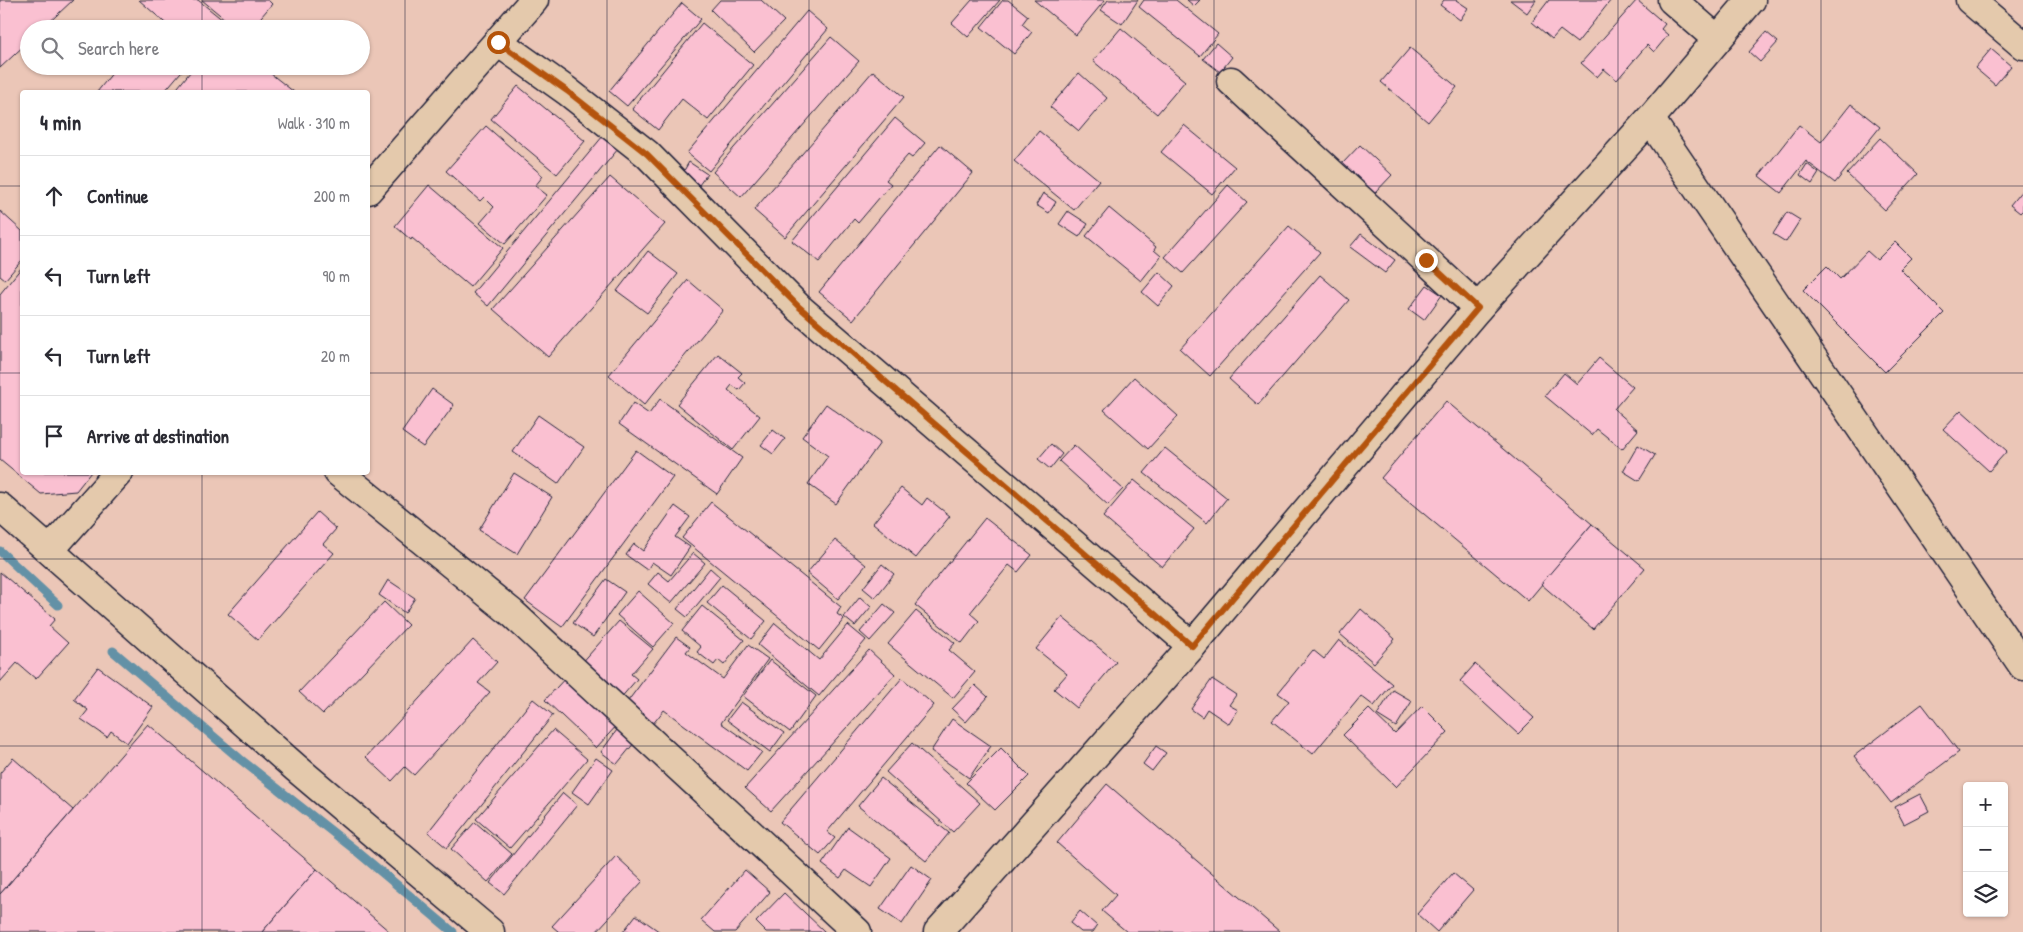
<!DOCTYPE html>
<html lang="en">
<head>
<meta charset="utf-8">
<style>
  :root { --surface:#fff; --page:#f7f7f7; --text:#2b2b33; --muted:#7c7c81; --line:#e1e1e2 }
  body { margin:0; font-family:"Patrick Hand",sans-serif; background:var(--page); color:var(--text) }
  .controls { position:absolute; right:15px; bottom:15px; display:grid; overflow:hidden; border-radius:5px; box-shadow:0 1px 4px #0004 }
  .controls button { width:45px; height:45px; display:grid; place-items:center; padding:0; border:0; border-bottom:1px solid var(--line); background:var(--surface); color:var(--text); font:25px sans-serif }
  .stop { position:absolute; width:15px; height:15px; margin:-11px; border:4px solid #b45309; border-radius:50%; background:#fff }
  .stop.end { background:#b45309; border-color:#fff; box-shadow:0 1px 5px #0008 }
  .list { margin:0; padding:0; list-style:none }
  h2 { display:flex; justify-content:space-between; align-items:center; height:65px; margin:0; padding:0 20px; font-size:21px }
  h2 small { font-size:16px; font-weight:400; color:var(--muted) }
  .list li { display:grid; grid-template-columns:32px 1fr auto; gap:15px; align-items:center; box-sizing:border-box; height:80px; padding:0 20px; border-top:1px solid var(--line) }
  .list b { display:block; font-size:19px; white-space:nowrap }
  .list em { font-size:16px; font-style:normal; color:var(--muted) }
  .icon { flex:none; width:28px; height:28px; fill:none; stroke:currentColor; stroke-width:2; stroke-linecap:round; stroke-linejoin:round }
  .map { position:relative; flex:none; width:2023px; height:932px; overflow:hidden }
  .search { position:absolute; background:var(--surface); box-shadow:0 1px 4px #0004; left:20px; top:20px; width:350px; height:55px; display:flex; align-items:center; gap:12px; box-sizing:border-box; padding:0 18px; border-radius:28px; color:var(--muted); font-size:19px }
  .panel { position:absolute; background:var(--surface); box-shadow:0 1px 4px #0004; left:20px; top:90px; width:350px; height:385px; border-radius:5px }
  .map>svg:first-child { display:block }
</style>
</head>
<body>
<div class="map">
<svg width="2023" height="932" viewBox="0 0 2023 932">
  <rect width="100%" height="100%" fill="#ebc6b7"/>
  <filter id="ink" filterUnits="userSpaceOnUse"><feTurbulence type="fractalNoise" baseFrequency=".02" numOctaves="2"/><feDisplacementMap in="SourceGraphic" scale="10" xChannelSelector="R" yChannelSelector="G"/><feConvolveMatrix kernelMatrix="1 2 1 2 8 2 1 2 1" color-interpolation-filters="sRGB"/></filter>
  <g filter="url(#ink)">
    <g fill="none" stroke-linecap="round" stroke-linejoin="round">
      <g stroke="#6391a6" stroke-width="9">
        <polyline points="0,551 58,605"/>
        <polyline points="113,651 240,759 354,849 453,932"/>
      </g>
    </g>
    <g fill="#fac0d1" stroke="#22223b">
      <polygon points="0,0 73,0 42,29 29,29 29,41 0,68"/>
      <polygon points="139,0 198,0 224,21 218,29 172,29"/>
      <polygon points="202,0 268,0 272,4 251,29 237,29"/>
      <polygon points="720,0 761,0 784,21 754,52 711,10"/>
      <polygon points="972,0 1000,0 968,37 952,23"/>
      <polygon points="1003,0 1008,0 1028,16 1022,24 1032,32 1014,54 981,27"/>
      <polygon points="1034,0 1105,0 1076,35"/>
      <polygon points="1108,0 1138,0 1122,24 1101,10"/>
      <polygon points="1144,0 1176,0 1218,34 1200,56 1139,7"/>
      <polygon points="1187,0 1200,0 1194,6"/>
      <polygon points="1444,0 1456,0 1468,8 1460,20 1440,5"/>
      <polygon points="1510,0 1536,0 1527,13"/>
      <polygon points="1549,0 1611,0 1577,43 1560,30 1552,39 1532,22"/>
      <polygon points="1637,0 1665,24 1661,29 1668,35 1654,52 1647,45 1617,80 1604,69 1597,77 1581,63"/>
      <polygon points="682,3 701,19 627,106 609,91"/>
      <polygon points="807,11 828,29 709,171 687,153"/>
      <polygon points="702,23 753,65 708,120 682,99 658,130 632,109"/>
      <polygon points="1121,28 1185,81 1157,114 1093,61"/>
      <polygon points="1766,32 1778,42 1760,62 1749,52"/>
      <polygon points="831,37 859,61 741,197 713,172"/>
      <polygon points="1216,43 1232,57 1220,72 1203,59"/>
      <polygon points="1410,48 1457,87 1428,122 1381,82"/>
      <polygon points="1991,49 2011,66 1995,85 1975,68"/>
      <polygon points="118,66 186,66 164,92 97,92"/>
      <polygon points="195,66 261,66 294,92 174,92"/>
      <polygon points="873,71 904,97 785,237 754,210"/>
      <polygon points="1079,73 1107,98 1079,131 1050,107"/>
      <polygon points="518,86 585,141 557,174 491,119"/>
      <polygon points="1851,104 1880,127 1835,183 1806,161 1781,193 1759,176 1799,125 1821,142"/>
      <polygon points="895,118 925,143 912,158 908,155 886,180 891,184 858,223 854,219 819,262 792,241"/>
      <polygon points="1184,125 1235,167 1212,194 1161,152"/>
      <polygon points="486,126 543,176 535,186 547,195 505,244 480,223 494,207 484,197 480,201 446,171"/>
      <polygon points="1039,131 1099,180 1074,210 1014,161"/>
      <polygon points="603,136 618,149 488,306 473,293"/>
      <polygon points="1880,138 1918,174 1885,210 1847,174"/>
      <polygon points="940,145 973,173 853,320 819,292"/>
      <polygon points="1360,145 1392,175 1374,194 1342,164"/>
      <polygon points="689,162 707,174 699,185 682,174"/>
      <polygon points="1807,164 1819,173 1812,184 1800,175"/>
      <polygon points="610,177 665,224 548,357 493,309"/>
      <polygon points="429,185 503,248 470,287 412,238 411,240 395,226"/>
      <polygon points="1228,185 1247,202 1183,273 1165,257"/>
      <polygon points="2023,189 2023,210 2020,213 2010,205"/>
      <polygon points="1043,193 1056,202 1049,213 1036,205"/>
      <polygon points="1109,208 1156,247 1154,250 1161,256 1141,281 1086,236"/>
      <polygon points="0,211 22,231 22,260 5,280 0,276"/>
      <polygon points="1068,211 1088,224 1079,237 1059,224"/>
      <polygon points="1787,212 1800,220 1786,242 1773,234"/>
      <polygon points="1289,226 1320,252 1210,376 1180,349"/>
      <polygon points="1361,234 1395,260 1385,273 1350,247"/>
      <polygon points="1895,242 1911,258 1900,269 1944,313 1885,372 1803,290 1827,266 1840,279 1867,251 1877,260"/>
      <polygon points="648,251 678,274 647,313 617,291"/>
      <polygon points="22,267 22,472 91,472 76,491 41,494 0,460 0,294"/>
      <polygon points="1159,272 1174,286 1158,306 1142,292"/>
      <polygon points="1320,275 1349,300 1258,405 1229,379"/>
      <polygon points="688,280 723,310 644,405 609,375"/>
      <polygon points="1427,285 1442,295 1424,320 1409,309"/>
      <polygon points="718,354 742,373 738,377 745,383 739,390 732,385 728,390 760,416 733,450 677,404"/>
      <polygon points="1599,358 1633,387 1614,409 1638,430 1622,449 1597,429 1592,435 1545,396 1564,373 1577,384"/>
      <polygon points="1134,377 1178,416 1148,449 1104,410"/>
      <polygon points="432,389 454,405 423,447 402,432"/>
      <polygon points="660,399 742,458 717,494 619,424 633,403 649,414"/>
      <polygon points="1446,401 1592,524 1528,601 1381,478"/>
      <polygon points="826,404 880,443 836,504 808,484 828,456 802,437"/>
      <polygon points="1961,410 2007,451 1989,471 1943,429"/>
      <polygon points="538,415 584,447 558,484 513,452"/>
      <polygon points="773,430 785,439 773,454 761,445"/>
      <polygon points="1051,444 1062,454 1050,469 1038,459"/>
      <polygon points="1074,445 1123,489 1108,505 1059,461"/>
      <polygon points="1638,445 1655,455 1639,481 1623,471"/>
      <polygon points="1165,448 1227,498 1207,523 1144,473"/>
      <polygon points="636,450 673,477 562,627 525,600"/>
      <polygon points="514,473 552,497 517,554 479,530"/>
      <polygon points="1134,480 1194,529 1162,567 1103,517"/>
      <polygon points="901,488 922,505 927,498 950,516 916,558 873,523"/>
      <polygon points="711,502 841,607 837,614 844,619 819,650 682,538"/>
      <polygon points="675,506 690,517 675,537 690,547 671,575 652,562 647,570 626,555 634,544 643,551"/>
      <polygon points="317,512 336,529 323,544 334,553 258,640 228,614"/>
      <polygon points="985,518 1032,555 1018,572 1009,565 970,613 979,621 962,643 915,605"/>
      <polygon points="1592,524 1645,568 1593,629 1541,584"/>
      <polygon points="835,540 866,565 838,599 807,573"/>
      <polygon points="693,553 705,563 671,603 648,584 658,572 669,581"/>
      <polygon points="882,564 894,574 875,598 863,588"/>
      <polygon points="710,568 720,577 687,617 677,609"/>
      <polygon points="0,572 55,619 49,626 68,643 36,679 17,663 0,682"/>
      <polygon points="606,579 625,592 593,637 573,623"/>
      <polygon points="388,580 415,598 405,613 379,595"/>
      <polygon points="722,585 766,621 751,639 707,603"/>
      <polygon points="638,591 674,623 653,647 617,615"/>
      <polygon points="860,597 871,607 855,626 844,617"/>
      <polygon points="384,602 408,625 323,714 299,692"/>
      <polygon points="884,604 895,613 870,641 860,632"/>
      <polygon points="702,606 744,640 724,665 718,660 714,665 697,652 701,647 682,631"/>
      <polygon points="1361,609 1395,639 1374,663 1340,634"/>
      <polygon points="916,611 955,643 949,650 975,672 953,698 888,644"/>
      <polygon points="1062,617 1116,662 1077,708 1054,689 1067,674 1036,649"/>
      <polygon points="619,621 653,649 631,674 637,679 619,700 580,665"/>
      <polygon points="775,623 819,660 848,625 866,640 819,696 758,645"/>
      <polygon points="676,637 690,647 686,652 723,679 748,645 768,659 721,723 762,752 747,771 664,710 652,725 625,705"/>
      <polygon points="473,640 497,662 478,683 490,692 414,775 405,767 392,781 366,757"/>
      <polygon points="1339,640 1392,684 1374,706 1361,696 1313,754 1272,721 1289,701 1278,693 1313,650 1324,659"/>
      <polygon points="869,650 895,674 771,811 745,788"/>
      <polygon points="770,660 816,696 790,732 743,696"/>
      <polygon points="1475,664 1534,718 1518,734 1460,681"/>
      <polygon points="98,667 153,707 127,743 111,731 107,737 81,719 88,710 74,699"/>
      <polygon points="568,675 620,722 596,748 545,700"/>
      <polygon points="902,678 934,705 827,832 835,838 820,855 780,822"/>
      <polygon points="1212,679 1236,695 1229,705 1238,710 1229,724 1207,709 1202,717 1191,709"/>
      <polygon points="975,685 988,697 966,722 952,709"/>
      <polygon points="1393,690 1412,701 1396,727 1377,715"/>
      <polygon points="533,699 553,715 447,848 428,832"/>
      <polygon points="741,702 784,733 770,752 727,720"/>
      <polygon points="1922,704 1959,752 1891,803 1854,756"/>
      <polygon points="1422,706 1448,732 1396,787 1343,735 1369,709 1395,734"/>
      <polygon points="952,719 991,746 969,778 931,751"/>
      <polygon points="622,723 639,737 617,764 601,752"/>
      <polygon points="148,724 317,869 262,932 0,932 0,894"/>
      <polygon points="553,730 587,759 510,848 476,819"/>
      <polygon points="912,743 980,803 953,832 886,772"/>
      <polygon points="1156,746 1166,753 1152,771 1143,764"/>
      <polygon points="1001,748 1029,776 995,810 966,783"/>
      <polygon points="13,758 73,810 0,894 0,773"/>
      <polygon points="596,758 613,770 589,804 572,792"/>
      <polygon points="881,778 949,833 926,861 858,806"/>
      <polygon points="1107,784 1280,932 1127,932 1102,911 1116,895 1057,843"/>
      <polygon points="563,793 577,805 504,894 490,883"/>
      <polygon points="1920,794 1929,811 1904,824 1895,807"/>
      <polygon points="475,822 512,854 488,882 451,849"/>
      <polygon points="848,827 891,858 871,887 846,870 840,878 822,864"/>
      <polygon points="616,856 643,881 596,932 559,932 552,926"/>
      <polygon points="911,865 932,880 902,924 880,909"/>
      <polygon points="317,869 390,932 262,932"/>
      <polygon points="745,870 770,892 735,932 715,932 701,920"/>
      <polygon points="1453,873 1473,890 1437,932 1417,914"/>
      <polygon points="784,893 825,932 766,932 756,922"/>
      <polygon points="1080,911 1097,926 1093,932 1081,932 1070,923"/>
      <polygon points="636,915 660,932 623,932"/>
    </g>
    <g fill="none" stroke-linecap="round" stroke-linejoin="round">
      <g stroke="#22223b" stroke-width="31">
        <g id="street">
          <polyline points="1672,0 1717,39"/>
          <polyline points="1970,0 2023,45"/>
          <polyline points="498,42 567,91 647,154 798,307 1192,646"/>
          <polyline points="1231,81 1478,308"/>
          <polyline points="1650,119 2023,666"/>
          <polyline points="368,190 534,0"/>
          <polyline points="338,472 512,613 857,932"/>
          <polyline points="0,507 296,768 490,932"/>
          <polyline points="50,550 119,472"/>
          <polyline points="938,932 1192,646 1478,308 1650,119 1751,0"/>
        </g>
      </g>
      <use href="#street" stroke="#e4c9ac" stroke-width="28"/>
    </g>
  </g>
  <g fill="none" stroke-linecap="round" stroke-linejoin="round" filter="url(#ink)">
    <polyline stroke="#b45309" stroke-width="6" points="498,42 567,91 647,154 798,306 1192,646 1478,308 1426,260"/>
  </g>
  <path fill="none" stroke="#22223b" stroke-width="1" stroke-opacity="0.55" d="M202,0V29M405,0V932M607,0V932M809,0V932M1012,0V932M1214,0V932M1416,0V932M1618,0V932M1821,0V932M202,66V92M0,186H22M368,186H2023M0,373H22M368,373H2023M202,472V932M0,559H2023M0,746H2023"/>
</svg>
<div class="controls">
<button>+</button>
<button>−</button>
<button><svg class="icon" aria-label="layers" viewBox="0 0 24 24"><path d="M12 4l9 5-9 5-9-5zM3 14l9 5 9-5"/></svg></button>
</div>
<div class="stop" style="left:498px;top:42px"></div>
<div class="stop end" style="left:1426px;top:260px"></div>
<div class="search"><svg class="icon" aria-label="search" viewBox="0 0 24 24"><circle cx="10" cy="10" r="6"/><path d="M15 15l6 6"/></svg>Search here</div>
<section class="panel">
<h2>4 min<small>Walk · 310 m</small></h2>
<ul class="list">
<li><svg class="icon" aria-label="ahead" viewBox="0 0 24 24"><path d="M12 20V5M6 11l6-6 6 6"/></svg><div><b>Continue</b></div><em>200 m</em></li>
<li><svg class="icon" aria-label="left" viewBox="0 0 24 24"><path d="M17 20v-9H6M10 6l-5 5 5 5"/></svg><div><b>Turn left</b></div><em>90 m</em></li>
<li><svg class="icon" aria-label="left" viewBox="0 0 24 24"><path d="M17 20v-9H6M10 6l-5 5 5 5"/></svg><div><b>Turn left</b></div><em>20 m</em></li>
<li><svg class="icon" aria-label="arrive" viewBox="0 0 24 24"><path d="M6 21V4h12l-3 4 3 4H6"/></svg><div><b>Arrive at destination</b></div></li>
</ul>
</section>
</div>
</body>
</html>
